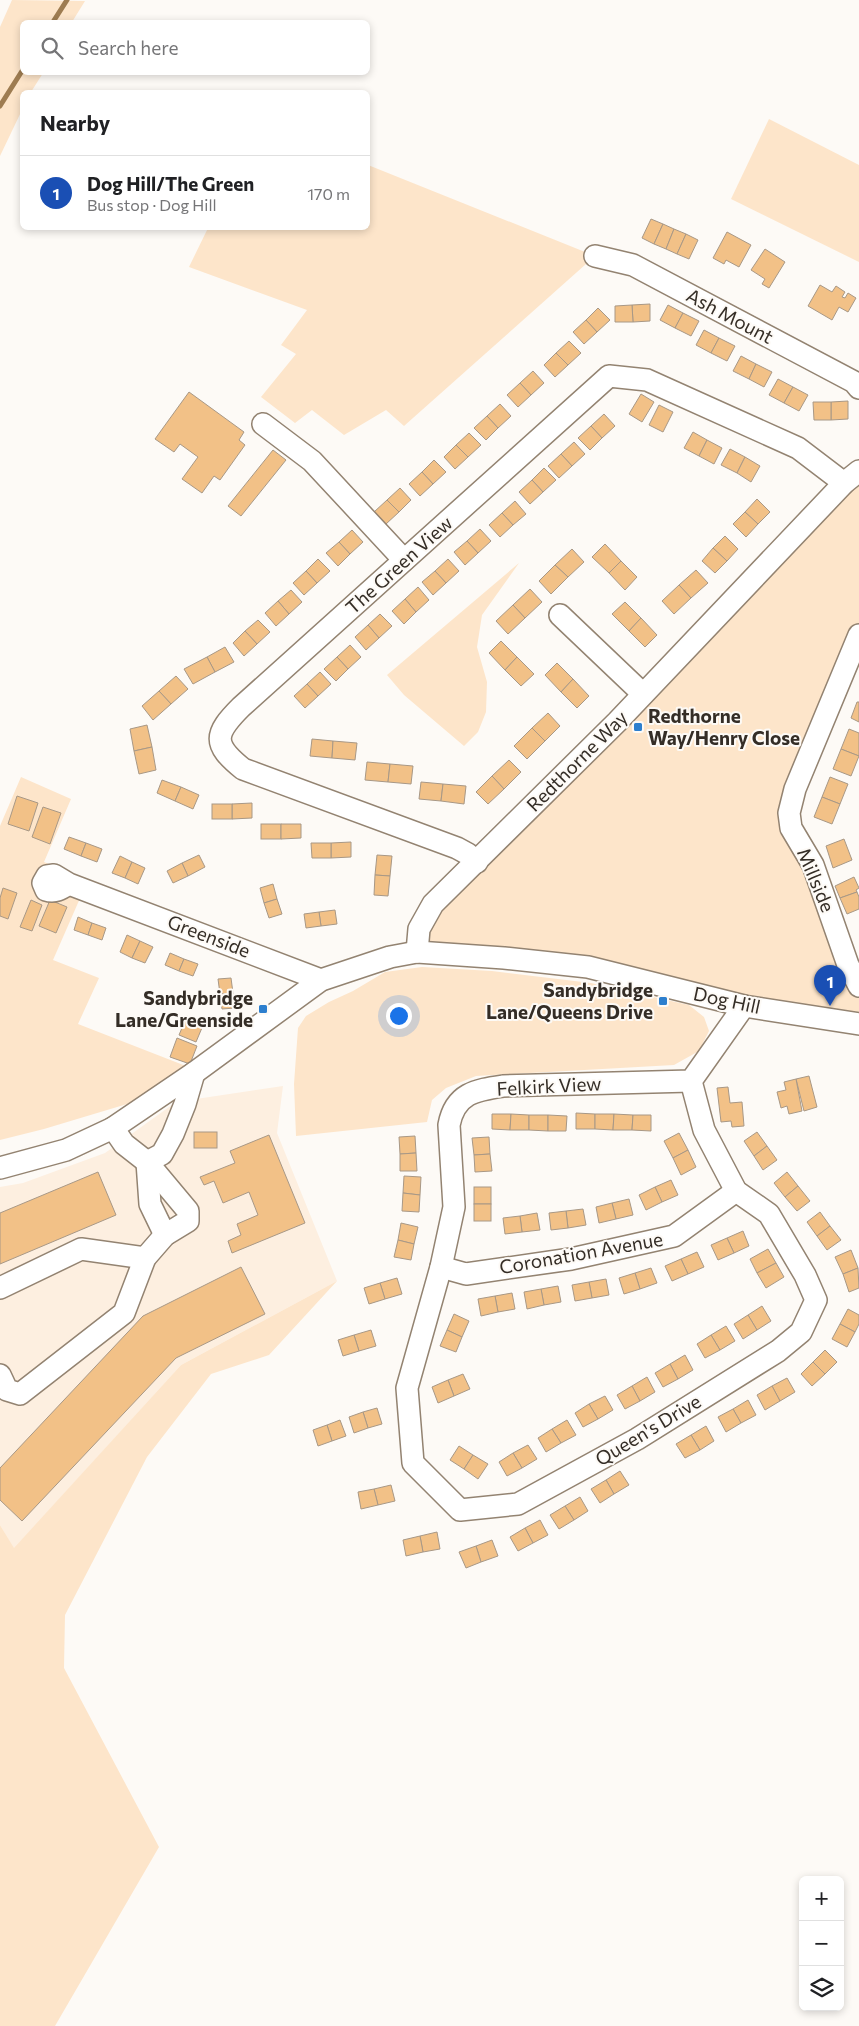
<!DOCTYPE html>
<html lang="en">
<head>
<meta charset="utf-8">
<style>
  :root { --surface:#fff; --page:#f6f6f6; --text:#202124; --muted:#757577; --line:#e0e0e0; --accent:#2d7fce }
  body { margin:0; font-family:Commissioner,sans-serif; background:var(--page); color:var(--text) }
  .controls { position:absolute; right:15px; bottom:15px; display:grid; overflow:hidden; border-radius:8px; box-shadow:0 2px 8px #0003 }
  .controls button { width:45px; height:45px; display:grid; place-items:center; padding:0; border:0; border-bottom:1px solid var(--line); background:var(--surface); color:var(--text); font:25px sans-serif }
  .you { position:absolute; left:398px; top:1015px; width:18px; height:18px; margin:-12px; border:4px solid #fff; border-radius:50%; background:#1a73e8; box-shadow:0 0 0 8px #1a73e833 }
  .badge { display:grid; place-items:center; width:32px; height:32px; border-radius:50%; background:var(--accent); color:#fff; font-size:16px; font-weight:700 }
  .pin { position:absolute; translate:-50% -41px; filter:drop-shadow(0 1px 2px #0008) }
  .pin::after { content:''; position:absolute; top:26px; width:18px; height:15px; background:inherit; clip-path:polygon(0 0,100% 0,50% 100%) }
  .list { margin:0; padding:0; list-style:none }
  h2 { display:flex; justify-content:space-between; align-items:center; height:65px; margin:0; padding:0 20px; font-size:21px }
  h2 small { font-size:16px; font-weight:400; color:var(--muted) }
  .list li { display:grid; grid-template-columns:32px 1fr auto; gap:15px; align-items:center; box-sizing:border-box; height:75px; padding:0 20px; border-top:1px solid var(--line) }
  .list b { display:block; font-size:19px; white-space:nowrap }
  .list p { margin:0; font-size:16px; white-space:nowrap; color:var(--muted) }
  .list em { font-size:16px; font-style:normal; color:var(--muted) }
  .icon { flex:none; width:28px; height:28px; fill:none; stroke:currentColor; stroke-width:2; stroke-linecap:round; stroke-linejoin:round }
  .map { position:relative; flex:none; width:859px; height:2026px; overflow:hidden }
  .search { position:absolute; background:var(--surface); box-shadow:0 2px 8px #0003; left:20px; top:20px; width:350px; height:55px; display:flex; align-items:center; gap:12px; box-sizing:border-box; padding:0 18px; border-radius:8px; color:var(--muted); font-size:19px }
  .panel { position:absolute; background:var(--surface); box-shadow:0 2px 8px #0003; left:20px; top:90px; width:350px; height:140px; border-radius:8px }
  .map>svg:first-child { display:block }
</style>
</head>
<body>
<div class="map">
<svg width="859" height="2026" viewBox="0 0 859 2026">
  <rect width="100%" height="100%" fill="#fdfaf6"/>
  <polygon fill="#fdefe0" points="283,1086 277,1133 337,1281 181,1365 14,1549 0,1525 0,1187 23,1183 105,1153 176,1102"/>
  <g fill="#fde5ca">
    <polygon points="12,0 85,1 72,22 22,22 22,72 43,73 31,92 22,92 22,110 0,156 0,27"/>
    <polygon points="769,119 859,165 859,262 731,199"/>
    <polygon points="368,165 595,256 404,426 386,410 344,435 312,410 295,423 261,397 296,354 281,345 307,310 189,267 208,228 368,228"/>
    <polygon points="859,482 859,635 789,813 859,979 859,1024 418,942 419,929"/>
    <polygon points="519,563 482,615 477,647 487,682 486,712 478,732 464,746 404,695 387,675"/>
    <polygon points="21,777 71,799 44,862 88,880 53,960 99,978 78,1024 191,1068 147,1098 44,1129 0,1140 0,826"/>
    <polygon points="422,967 492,971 591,983 689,1005 704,1017 709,1031 699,1051 674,1065 476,1076 446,1088 432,1100 427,1122 296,1136 294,1084 298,1028 306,1016 329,1002 353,991 385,972"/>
    <polygon points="337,1281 269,1355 211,1374 147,1457 65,1615 64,1668 159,1847 55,2026 0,2026 0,1525 14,1548 181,1365"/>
  </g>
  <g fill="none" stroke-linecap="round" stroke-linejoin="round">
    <g stroke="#9e7c51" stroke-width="5">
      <polyline points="53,22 67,0"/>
      <polyline points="0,106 22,71"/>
    </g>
  </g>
  <g fill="#f2c187" stroke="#a89886">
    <polygon points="651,219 663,224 654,244 642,238"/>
    <polygon points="663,224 674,229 666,249 654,244"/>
    <polygon points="674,229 686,234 677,254 666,249"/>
    <polygon points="727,232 751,245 739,267 726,260 724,264 713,258"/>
    <polygon points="686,234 698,240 689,259 677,254"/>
    <polygon points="765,249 785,262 769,288 762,284 765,279 751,270"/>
    <polygon points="820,285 832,292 836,286 845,292 842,297 845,298 848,293 856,298 848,312 839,307 832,320 808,306"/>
    <polygon points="650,304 650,321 633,322 632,305"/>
    <polygon points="632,305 633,322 615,322 615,306"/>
    <polygon points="668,305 683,313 675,328 660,320"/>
    <polygon points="598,308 610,320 597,332 586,320"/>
    <polygon points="683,313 699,321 691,336 675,328"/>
    <polygon points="586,320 597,332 584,344 573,332"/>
    <polygon points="704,330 719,338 711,353 696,345"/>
    <polygon points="719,338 735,346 727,361 711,353"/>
    <polygon points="569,341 581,353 568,365 556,353"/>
    <polygon points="556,353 568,365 555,377 544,365"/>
    <polygon points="741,356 756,364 749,379 733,371"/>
    <polygon points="756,364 772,372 764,387 749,379"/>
    <polygon points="533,371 544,383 531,395 520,383"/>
    <polygon points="778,379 793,387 784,403 769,395"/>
    <polygon points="520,383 531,395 518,407 507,395"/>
    <polygon points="793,387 808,395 799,411 784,403"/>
    <polygon points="189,392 244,432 239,440 245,445 220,480 214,476 202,493 182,479 198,457 180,444 174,452 155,439"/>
    <polygon points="641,394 654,402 642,422 629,414"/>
    <polygon points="848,401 848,419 831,420 831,402"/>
    <polygon points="813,402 831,402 831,420 814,420"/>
    <polygon points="500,404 511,416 498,428 487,416"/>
    <polygon points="659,405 673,412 663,432 649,425"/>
    <polygon points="604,414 615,426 602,438 591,426"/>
    <polygon points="487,416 498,428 486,440 474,428"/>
    <polygon points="591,426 602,438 590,450 578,438"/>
    <polygon points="693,432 707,440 699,456 684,448"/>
    <polygon points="469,433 481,445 468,457 456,445"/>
    <polygon points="707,440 722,448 714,464 699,456"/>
    <polygon points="574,442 585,454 572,466 561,454"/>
    <polygon points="456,445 468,457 455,469 444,457"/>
    <polygon points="730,449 745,457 737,473 721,465"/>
    <polygon points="273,450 286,460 241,516 228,506"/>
    <polygon points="561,454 572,466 559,478 548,466"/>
    <polygon points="745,457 760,466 751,482 737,473"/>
    <polygon points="434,460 446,472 433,484 422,472"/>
    <polygon points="544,468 556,480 543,492 532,480"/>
    <polygon points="422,472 433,484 420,496 409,484"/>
    <polygon points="532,480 543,492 530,504 519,492"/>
    <polygon points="400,488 411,500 399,512 387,500"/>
    <polygon points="757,499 770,512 758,524 745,512"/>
    <polygon points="387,500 399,512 386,524 374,512"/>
    <polygon points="515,501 526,514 513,525 502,513"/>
    <polygon points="745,512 758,524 746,537 733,524"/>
    <polygon points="502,513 513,525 500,537 489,525"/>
    <polygon points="480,529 491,541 478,553 467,541"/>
    <polygon points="352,530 363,542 350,554 339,542"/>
    <polygon points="725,536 738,549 727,561 713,548"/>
    <polygon points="467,541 478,553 465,565 454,552"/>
    <polygon points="339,542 350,554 338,566 326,553"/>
    <polygon points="605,544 621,561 609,573 592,557"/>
    <polygon points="713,548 727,561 715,573 702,561"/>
    <polygon points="572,549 584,562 568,577 555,565"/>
    <polygon points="318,559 330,571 317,583 306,571"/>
    <polygon points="448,559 459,571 446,583 435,571"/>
    <polygon points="621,561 637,577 625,590 609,573"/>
    <polygon points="555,565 568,577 551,594 539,581"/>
    <polygon points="696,570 708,583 691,598 679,585"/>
    <polygon points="306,571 317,583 304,595 293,583"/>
    <polygon points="435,571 446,583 433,595 422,582"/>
    <polygon points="679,585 691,598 674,614 662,601"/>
    <polygon points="418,587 429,600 416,612 405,599"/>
    <polygon points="530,589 542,602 525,618 513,605"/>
    <polygon points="291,590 302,602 289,614 278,601"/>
    <polygon points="405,599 416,612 404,624 392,611"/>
    <polygon points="278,601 289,614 276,626 265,613"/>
    <polygon points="625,602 641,618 629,631 612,614"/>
    <polygon points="513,605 525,618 508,634 496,621"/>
    <polygon points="380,614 392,626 379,638 368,625"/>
    <polygon points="641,618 657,635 645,647 629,631"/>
    <polygon points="258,620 270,632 257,644 245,631"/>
    <polygon points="368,625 379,638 366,650 355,637"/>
    <polygon points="245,631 257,644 244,656 233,643"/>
    <polygon points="501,641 517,657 505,670 489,653"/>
    <polygon points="350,645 361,657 348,669 337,657"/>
    <polygon points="225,647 234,662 215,672 207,657"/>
    <polygon points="207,657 215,672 193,684 184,669"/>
    <polygon points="337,657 348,669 336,681 324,669"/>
    <polygon points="517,657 534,674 521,686 505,670"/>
    <polygon points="557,663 573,679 561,692 545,675"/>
    <polygon points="320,672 331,684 318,696 307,684"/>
    <polygon points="176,676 188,689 171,704 159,691"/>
    <polygon points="573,679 589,696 577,708 561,692"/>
    <polygon points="307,684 318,696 305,708 294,696"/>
    <polygon points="159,691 171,704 153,720 142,706"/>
    <polygon points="857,702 859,702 859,722 851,718"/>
    <polygon points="548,713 560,726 545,741 532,728"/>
    <polygon points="147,725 152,747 134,751 130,729"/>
    <polygon points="532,728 545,741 527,759 514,746"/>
    <polygon points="849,729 859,733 859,756 841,749"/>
    <polygon points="312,739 333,741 332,758 310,756"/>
    <polygon points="333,741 357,743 355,760 332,758"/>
    <polygon points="152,747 156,770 139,774 134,751"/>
    <polygon points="841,749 859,756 851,776 833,769"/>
    <polygon points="509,760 521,772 504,789 492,776"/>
    <polygon points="367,762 390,764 388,782 365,780"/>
    <polygon points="390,764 413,766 411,784 388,782"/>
    <polygon points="492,776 504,789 488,804 476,792"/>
    <polygon points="830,777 848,784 840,804 822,797"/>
    <polygon points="162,780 181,787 175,801 157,793"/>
    <polygon points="421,782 443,784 441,801 419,799"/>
    <polygon points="443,784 466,786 464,804 441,801"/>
    <polygon points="181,787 199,795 193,809 175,801"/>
    <polygon points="17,796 38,803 29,831 8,824"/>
    <polygon points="822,797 840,804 832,824 814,817"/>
    <polygon points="252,803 252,818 232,819 232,804"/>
    <rect x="212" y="804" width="20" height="15"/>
    <polygon points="43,807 61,813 50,844 32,837"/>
    <rect x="261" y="824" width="20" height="15"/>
    <polygon points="281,824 301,824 301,838 281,839"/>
    <polygon points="69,837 86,843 81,856 64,849"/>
    <polygon points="844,839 852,860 833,868 826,846"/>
    <polygon points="351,842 351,857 331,858 331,843"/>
    <polygon points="86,843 102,849 97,862 81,856"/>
    <polygon points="311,843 331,843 331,858 312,858"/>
    <polygon points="199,855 205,867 188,876 182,863"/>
    <polygon points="377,855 392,856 390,876 375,875"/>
    <polygon points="120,856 132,862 125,878 112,873"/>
    <polygon points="132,862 145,868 138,884 125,878"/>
    <polygon points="182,863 188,876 173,883 167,871"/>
    <polygon points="375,875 390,876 388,896 374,895"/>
    <polygon points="854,877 859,888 856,890 857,892 840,898 835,886"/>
    <polygon points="273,884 277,899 264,903 260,888"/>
    <polygon points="3,888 17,893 8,919 0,916 0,898"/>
    <polygon points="857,892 859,897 859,909 847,914 840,898"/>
    <polygon points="277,899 282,914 269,918 264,903"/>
    <polygon points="31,900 42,905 32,931 20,927"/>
    <polygon points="50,900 67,907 56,933 39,926"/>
    <polygon points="335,910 337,924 321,926 319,912"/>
    <polygon points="319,912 321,926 306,928 304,914"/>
    <polygon points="78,917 92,923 88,935 74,930"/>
    <polygon points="92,923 106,928 102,940 88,935"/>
    <polygon points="127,935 140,941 132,958 120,952"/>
    <polygon points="140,941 153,947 145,963 132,958"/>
    <polygon points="170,953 184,959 179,971 165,965"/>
    <polygon points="184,959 198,964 193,976 179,971"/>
    <polygon points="231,978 233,993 220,994 218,979"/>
    <polygon points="233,993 235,1008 222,1009 220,994"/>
    <polygon points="187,1016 204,1023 196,1042 179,1035"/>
    <polygon points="177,1038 197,1046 190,1064 170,1057"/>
    <polygon points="809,1076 817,1107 804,1111 796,1079"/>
    <polygon points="796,1079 802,1111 789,1114 787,1106 781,1108 777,1092 786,1090 784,1082"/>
    <polygon points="728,1087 730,1103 742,1102 744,1126 732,1127 731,1121 721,1122 717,1088"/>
    <polygon points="576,1113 595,1114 595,1129 576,1129"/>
    <polygon points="492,1114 511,1114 510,1130 492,1129"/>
    <polygon points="511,1114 529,1115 529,1130 510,1130"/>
    <polygon points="595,1114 614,1114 613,1130 595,1129"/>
    <polygon points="614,1114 633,1115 632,1130 613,1130"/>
    <polygon points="529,1115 548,1115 548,1131 529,1130"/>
    <polygon points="548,1115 567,1116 566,1131 548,1131"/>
    <polygon points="633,1115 651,1115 651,1131 632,1130"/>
    <rect x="194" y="1132" width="23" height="16"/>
    <polygon points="757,1132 767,1146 754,1156 744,1141"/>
    <polygon points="679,1133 688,1150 673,1158 664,1141"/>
    <polygon points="269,1135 305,1223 232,1253 228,1241 241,1235 237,1224 258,1215 249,1192 223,1203 214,1181 204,1185 200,1177 235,1163 230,1151"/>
    <polygon points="415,1136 416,1153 400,1154 399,1137"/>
    <polygon points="489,1137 490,1154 474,1155 472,1138"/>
    <polygon points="767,1146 777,1160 763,1170 754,1156"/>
    <polygon points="688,1150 696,1167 681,1175 673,1158"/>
    <polygon points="416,1153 417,1171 400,1171 400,1154"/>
    <polygon points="490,1154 492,1171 475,1172 474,1155"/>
    <polygon points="98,1172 116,1215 0,1264 0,1213"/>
    <polygon points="787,1172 798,1186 785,1197 774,1183"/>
    <polygon points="404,1176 421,1177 420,1195 403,1193"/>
    <polygon points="671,1180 678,1195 662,1202 655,1187"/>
    <polygon points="798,1186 810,1201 797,1211 785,1197"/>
    <rect x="474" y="1187" width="17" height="17"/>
    <polygon points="655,1187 662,1202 646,1210 639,1195"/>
    <polygon points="403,1193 420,1195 419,1212 402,1211"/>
    <polygon points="629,1199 633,1215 616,1219 612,1203"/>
    <polygon points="612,1203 616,1219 599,1223 596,1207"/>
    <rect x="474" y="1204" width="17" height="17"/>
    <polygon points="583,1209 586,1225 568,1228 566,1211"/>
    <polygon points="566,1211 568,1228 551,1230 549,1213"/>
    <polygon points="820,1212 830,1226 817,1236 807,1222"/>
    <polygon points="537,1213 540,1230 522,1232 520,1216"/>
    <polygon points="520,1216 522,1232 505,1234 503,1218"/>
    <polygon points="401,1223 418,1227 414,1244 398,1240"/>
    <polygon points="830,1226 841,1240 827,1250 817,1236"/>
    <polygon points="743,1231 749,1246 734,1253 727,1238"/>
    <polygon points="727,1238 734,1253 718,1260 711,1245"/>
    <polygon points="398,1240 414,1244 411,1260 394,1257"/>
    <polygon points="768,1249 776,1263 757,1273 750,1259"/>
    <polygon points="851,1250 858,1268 843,1274 835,1257"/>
    <polygon points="697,1252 704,1267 688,1274 681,1259"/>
    <polygon points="681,1259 688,1274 672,1281 665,1266"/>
    <polygon points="776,1263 784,1277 766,1288 757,1273"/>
    <polygon points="241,1267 265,1314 176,1358 22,1521 0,1500 0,1468 143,1316"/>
    <polygon points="651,1268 657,1283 640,1289 635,1273"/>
    <polygon points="858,1268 859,1288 849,1292 843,1274"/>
    <polygon points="635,1273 640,1289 624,1294 619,1278"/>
    <polygon points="397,1278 402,1294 385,1299 380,1283"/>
    <polygon points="606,1279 609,1295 592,1298 589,1282"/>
    <polygon points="589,1282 592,1298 575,1301 572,1285"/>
    <polygon points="380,1283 385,1299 369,1304 364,1288"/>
    <polygon points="558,1286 561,1302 544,1305 541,1289"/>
    <polygon points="541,1289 544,1305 527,1309 524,1292"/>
    <polygon points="512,1293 515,1309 498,1312 495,1296"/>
    <polygon points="495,1296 498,1312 481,1316 478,1299"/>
    <polygon points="762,1306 771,1321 757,1330 748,1315"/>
    <polygon points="848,1309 859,1315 859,1324 855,1332 840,1324"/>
    <polygon points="454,1314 469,1321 462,1337 447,1330"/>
    <polygon points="748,1315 757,1330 743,1339 734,1324"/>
    <polygon points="840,1324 855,1332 847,1347 832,1339"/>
    <polygon points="726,1326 735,1341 720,1350 711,1335"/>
    <polygon points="371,1330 376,1346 359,1351 354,1335"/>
    <polygon points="447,1330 462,1337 456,1352 440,1346"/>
    <polygon points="354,1335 359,1351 343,1356 338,1340"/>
    <polygon points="711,1335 720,1350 705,1358 697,1344"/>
    <polygon points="825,1350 837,1362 825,1374 813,1362"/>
    <polygon points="685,1355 693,1370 678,1379 670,1364"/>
    <polygon points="813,1362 825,1374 812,1386 801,1374"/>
    <polygon points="670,1364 678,1379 663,1387 655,1373"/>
    <polygon points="463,1374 470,1389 454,1396 448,1380"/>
    <polygon points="647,1377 655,1392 640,1401 632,1386"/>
    <polygon points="787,1378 795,1392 780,1401 772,1386"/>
    <polygon points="448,1380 454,1396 438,1403 432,1387"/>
    <polygon points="632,1386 640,1401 625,1409 617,1395"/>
    <polygon points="772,1386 780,1401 765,1410 757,1395"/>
    <polygon points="605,1396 613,1410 598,1419 589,1404"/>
    <polygon points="748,1400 756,1415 741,1423 733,1409"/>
    <polygon points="589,1404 598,1419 583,1427 575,1413"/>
    <polygon points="377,1408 382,1424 368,1428 363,1412"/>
    <polygon points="733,1409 741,1423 726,1432 718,1417"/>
    <polygon points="363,1412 368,1428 354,1433 349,1417"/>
    <polygon points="340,1420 346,1436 332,1441 327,1425"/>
    <polygon points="567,1420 576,1435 561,1443 552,1429"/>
    <polygon points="327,1425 332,1441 318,1446 313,1430"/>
    <polygon points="706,1426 714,1441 700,1450 691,1435"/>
    <polygon points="552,1429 561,1443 546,1452 538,1438"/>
    <polygon points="691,1435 700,1450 685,1458 676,1444"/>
    <polygon points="528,1445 537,1459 522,1468 513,1453"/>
    <polygon points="459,1446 473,1455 464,1469 450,1460"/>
    <polygon points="513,1453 522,1468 507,1476 499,1462"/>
    <polygon points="473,1455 488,1464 478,1479 464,1469"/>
    <polygon points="620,1471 629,1485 614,1494 606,1480"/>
    <polygon points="606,1480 614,1494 600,1503 591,1489"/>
    <polygon points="391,1485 395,1501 378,1505 374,1489"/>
    <polygon points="374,1489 378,1505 361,1509 358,1492"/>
    <polygon points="580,1497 588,1511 574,1520 565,1506"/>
    <polygon points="565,1506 574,1520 559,1529 550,1515"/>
    <polygon points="540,1520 548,1535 533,1543 525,1528"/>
    <polygon points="525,1528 533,1543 518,1551 510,1537"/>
    <polygon points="437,1532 440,1549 423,1552 420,1536"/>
    <polygon points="420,1536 423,1552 406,1556 403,1540"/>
    <polygon points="492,1540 498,1556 481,1562 476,1546"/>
    <polygon points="476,1546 481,1562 466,1568 459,1552"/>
  </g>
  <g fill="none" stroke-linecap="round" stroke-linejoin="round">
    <g stroke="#938371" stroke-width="24">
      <g id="minor">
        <polyline points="595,256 633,265 854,382 859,388"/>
        <polyline points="263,424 312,461 404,560"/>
        <polyline points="560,615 643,694"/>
        <polyline points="859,635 795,789 789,813 791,828 813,865 848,965 859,986"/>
        <path d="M477,862L468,854L457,848L243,769C212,744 214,734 241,707L609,376L647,380L798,448L844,483"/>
        <path d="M69,884C61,889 55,893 46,890L43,883L47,876L54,875L69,884L321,980"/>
        <polyline points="417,952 419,929 433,904 617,722 844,483 859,471"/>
        <path d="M691,1081L704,1130L736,1191L769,1214L805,1275L816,1300L801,1332L778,1351L637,1439L518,1504L460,1510L413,1463L407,1388L441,1267L454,1207L449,1125C455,1093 476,1090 503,1086L691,1081L744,1006"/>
        <polyline points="113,1128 124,1144 147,1162 162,1154 173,1134 185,1104 194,1073"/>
        <polyline points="147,1162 150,1204 165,1235"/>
        <polyline points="0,1168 66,1150 113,1128 194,1073 321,980 390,957 417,952 504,958 588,967 744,1006 859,1024"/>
        <polyline points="441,1267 466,1274 571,1259 674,1236 736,1191"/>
        <polyline points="0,1288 81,1249 145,1258"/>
        <polyline points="0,1375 7,1390 20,1394 124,1313 145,1258 165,1235 188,1221 188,1211 147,1162"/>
      </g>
    </g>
    <use href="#minor" stroke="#fff" stroke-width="21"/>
  </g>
  <g fill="#2d7fce" stroke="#fdfaf6" stroke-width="2">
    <rect x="633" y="722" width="10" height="10" rx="2.5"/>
    <rect x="658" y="996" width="10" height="10" rx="2.5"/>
    <rect x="258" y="1004" width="10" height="10" rx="2.5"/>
  </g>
  <g text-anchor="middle" stroke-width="4" stroke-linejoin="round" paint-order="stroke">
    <g font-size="19" fill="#342d26" stroke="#fdfaf6">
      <text transform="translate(730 316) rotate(28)" y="7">Ash Mount</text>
      <text transform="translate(399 565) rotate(-42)" y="7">The Green View</text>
      <text transform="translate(577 761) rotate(-45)" y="7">Redthorne Way</text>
      <text transform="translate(816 880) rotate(67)" y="7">Millside</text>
      <text transform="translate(209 936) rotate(21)" y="7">Greenside</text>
      <text transform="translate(727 1000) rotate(12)" y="7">Dog Hill</text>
      <text transform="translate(549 1086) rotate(-3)" y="7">Felkirk View</text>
      <text transform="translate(581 1253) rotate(-10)" y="7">Coronation Avenue</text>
      <text transform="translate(648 1430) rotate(-31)" y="7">Queen's Drive</text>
    </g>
    <g font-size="19" font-weight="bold" fill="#342d26" stroke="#fdfaf6" text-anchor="end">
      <text x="648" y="723" text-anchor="start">Redthorne<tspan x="648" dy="22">Way/Henry Close</tspan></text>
      <text x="653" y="997">Sandybridge<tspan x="653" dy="22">Lane/Queens Drive</tspan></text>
      <text x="253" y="1005">Sandybridge<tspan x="253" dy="22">Lane/Greenside</tspan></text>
    </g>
  </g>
</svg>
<div class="controls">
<button>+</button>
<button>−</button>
<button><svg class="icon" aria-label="layers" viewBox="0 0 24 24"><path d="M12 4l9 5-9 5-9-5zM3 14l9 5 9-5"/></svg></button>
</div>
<div class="you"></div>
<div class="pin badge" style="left:830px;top:1006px;background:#1a4fb4">1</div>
<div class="search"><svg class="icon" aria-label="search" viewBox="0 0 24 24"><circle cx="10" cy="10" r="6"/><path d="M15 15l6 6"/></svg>Search here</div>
<section class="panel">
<h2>Nearby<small></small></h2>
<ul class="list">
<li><span class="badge" style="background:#1a4fb4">1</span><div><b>Dog Hill/The Green</b><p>Bus stop · Dog Hill</p></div><em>170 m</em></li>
</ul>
</section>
</div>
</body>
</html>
